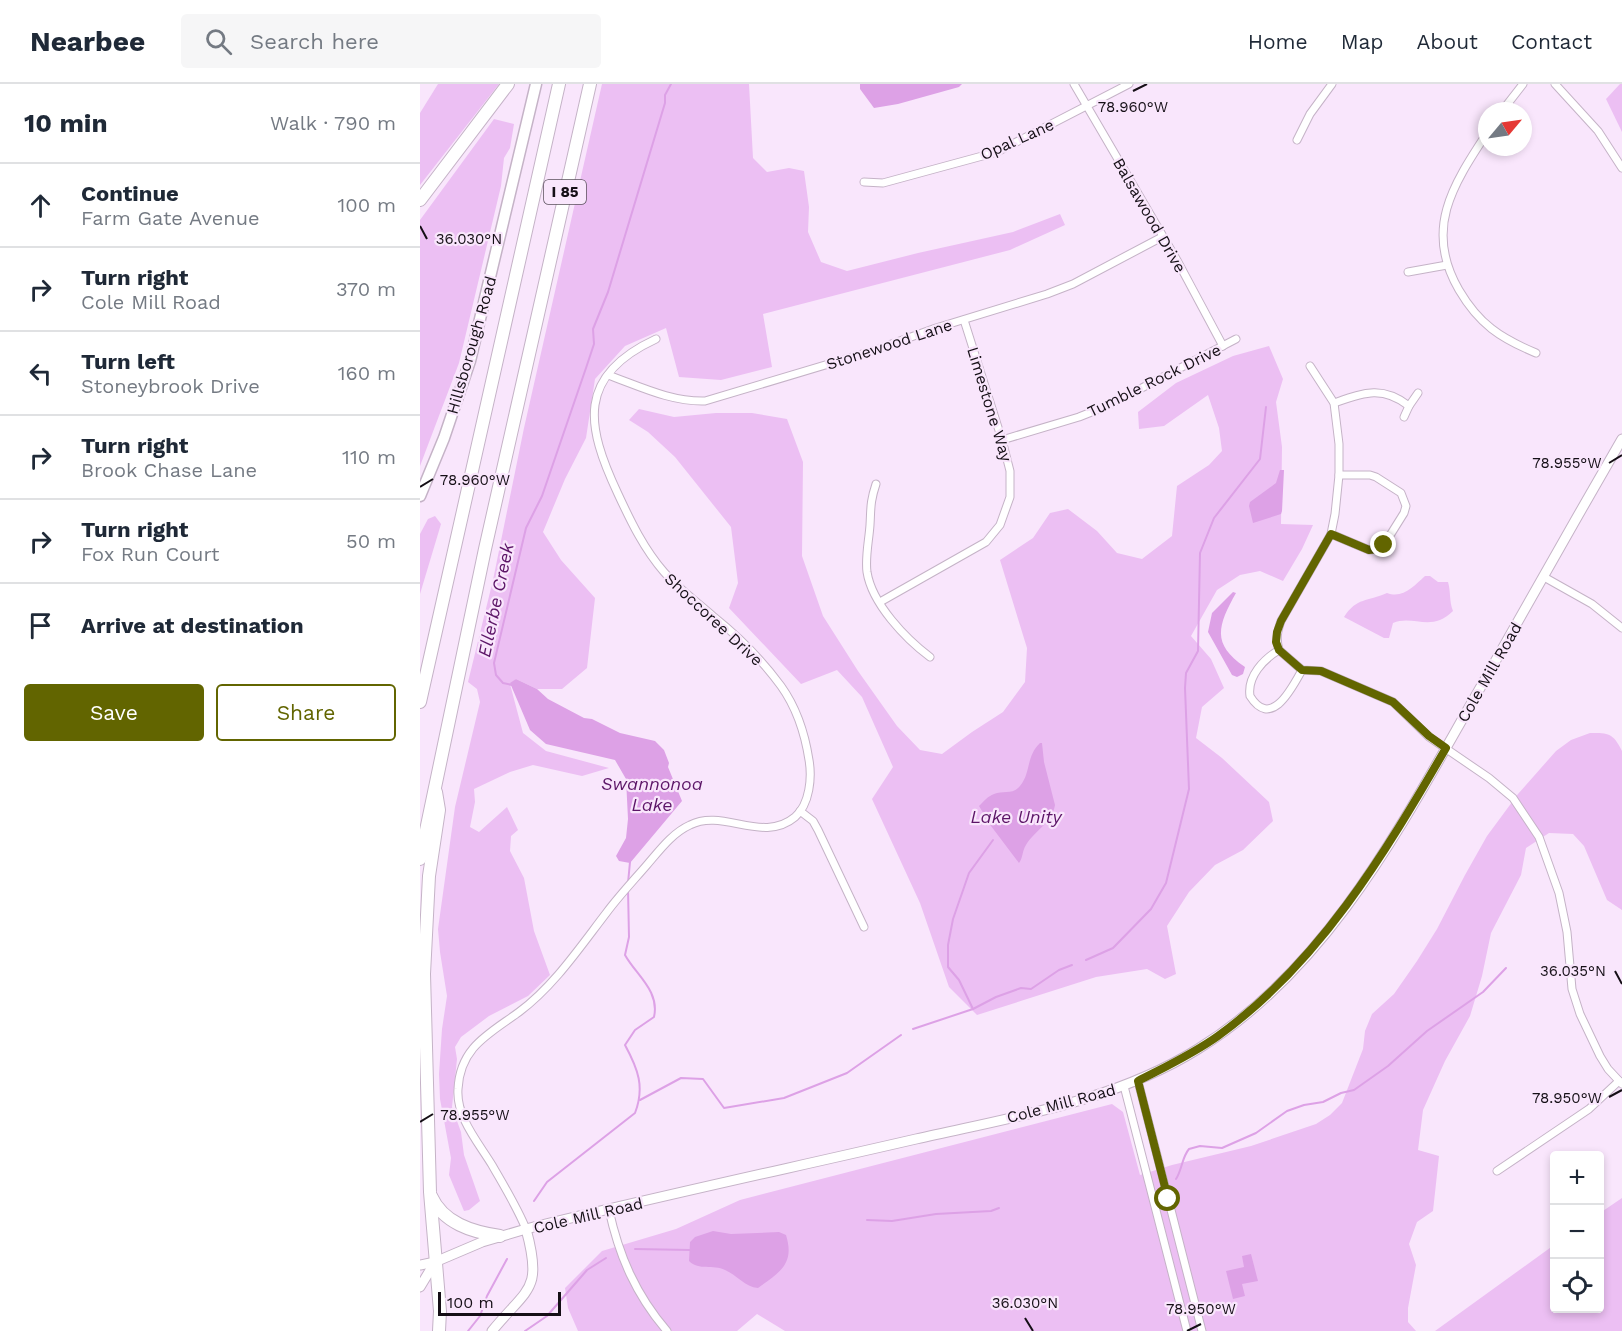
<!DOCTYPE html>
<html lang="en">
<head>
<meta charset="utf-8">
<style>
  :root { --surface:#fff; --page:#f6f6f7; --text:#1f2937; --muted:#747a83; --line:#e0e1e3; --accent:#626500 }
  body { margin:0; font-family:"Work Sans",sans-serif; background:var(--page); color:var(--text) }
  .controls { position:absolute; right:18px; bottom:18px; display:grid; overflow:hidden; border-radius:6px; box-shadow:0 3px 9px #0003 }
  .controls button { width:54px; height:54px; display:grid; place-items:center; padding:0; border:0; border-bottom:2px solid var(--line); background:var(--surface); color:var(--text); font:30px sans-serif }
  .compass { position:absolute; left:1058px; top:18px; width:54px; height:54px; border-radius:50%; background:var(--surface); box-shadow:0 3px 9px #0003; rotate:61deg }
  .scale { position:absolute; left:18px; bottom:15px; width:123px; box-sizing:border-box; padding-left:6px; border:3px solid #150f16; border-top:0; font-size:16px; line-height:21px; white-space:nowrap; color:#150f16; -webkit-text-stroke:4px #f9e6fc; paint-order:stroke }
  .stop { position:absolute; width:18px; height:18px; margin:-14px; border:4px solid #626500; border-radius:50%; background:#fff }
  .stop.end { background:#626500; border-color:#fff; box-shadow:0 2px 6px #0008 }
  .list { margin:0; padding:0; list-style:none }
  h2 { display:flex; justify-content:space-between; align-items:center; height:78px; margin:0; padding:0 24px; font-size:26px }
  h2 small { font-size:20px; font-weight:400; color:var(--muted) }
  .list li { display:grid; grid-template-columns:39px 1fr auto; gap:18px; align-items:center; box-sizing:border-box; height:84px; padding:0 24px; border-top:2px solid var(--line) }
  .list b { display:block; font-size:22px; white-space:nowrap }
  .list p { margin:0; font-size:20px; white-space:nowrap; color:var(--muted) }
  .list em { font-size:20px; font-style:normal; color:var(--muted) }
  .actions { display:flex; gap:12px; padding:18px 24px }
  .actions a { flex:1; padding:14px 0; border:2px solid var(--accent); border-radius:6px; text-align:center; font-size:21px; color:var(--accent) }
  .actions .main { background:var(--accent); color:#fff }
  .icon { flex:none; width:33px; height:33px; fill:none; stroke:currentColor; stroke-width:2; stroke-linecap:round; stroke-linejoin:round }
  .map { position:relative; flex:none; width:1202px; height:1247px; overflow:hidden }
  header { display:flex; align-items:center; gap:36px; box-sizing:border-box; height:84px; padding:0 30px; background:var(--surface); border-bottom:2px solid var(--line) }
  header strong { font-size:28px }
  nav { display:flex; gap:33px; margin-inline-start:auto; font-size:21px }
  .search { width:420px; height:54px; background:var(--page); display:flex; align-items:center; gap:15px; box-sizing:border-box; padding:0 21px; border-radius:6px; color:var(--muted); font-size:22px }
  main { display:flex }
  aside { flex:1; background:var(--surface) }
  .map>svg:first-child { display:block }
</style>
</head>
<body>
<header>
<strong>Nearbee</strong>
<div class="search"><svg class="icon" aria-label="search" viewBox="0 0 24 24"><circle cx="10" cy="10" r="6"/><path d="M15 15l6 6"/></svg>Search here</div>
<nav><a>Home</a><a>Map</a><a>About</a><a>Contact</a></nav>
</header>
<main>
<aside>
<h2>10 min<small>Walk · 790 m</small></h2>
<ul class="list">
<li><svg class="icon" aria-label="ahead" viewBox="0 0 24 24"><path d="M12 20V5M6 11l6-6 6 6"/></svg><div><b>Continue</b><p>Farm Gate Avenue</p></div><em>100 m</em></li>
<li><svg class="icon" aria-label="right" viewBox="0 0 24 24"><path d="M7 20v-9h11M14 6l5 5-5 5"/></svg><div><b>Turn right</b><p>Cole Mill Road</p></div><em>370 m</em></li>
<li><svg class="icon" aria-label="left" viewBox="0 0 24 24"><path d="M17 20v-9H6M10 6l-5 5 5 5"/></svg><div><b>Turn left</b><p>Stoneybrook Drive</p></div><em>160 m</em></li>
<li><svg class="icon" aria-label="right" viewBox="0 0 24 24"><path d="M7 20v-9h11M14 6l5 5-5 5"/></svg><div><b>Turn right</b><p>Brook Chase Lane</p></div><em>110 m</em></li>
<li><svg class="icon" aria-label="right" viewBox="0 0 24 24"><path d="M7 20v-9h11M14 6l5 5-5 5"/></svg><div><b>Turn right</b><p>Fox Run Court</p></div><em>50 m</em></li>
<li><svg class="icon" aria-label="arrive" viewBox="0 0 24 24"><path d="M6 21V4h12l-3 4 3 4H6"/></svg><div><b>Arrive at destination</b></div></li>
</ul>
<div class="actions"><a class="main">Save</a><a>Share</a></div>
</aside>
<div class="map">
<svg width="1202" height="1247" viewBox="0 0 1202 1247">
  <rect width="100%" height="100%" fill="#f9e6fc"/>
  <g fill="#ecbff3">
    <polygon points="18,0 79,0 0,101 0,29"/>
    <polygon points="182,0 329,0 333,74 347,88 369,84 384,87 389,123 388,148 401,178 427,187 498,169 593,148 640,130 645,141 590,166 343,230 352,283 301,296 259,293 246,244 205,262 175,295 166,354 145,395 123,448 141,476 175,514 167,584 142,605 117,605 96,595 90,600 103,649 126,667 189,684 162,692 113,681 90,688 54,705 55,718 50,743 59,748 87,723 98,746 91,752 90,767 104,794 114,847 130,891 108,912 69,932 41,953 35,963 37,975 32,1023 41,1048 44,1071 60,1117 49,1126 44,1127 29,1091 31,1074 20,1015 19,990 22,945 27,912 20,868 18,845 35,723 60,618 57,605 48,598 73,496 104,344"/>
    <polygon points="1200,0 1202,0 1202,48 1186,15"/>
    <polygon points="74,35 94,40 90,64 84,74 81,102 39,279 0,382 0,136"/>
    <polygon points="849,262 863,295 856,318 862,363 861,440 893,441 882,465 863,497 840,487 820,491 797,506 771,552 791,575 804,604 782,623 776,654 802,674 849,718 853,737 823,766 795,781 769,808 747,842 756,890 745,895 727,885 676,893 557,931 529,903 500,819 452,715 473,683 442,613 417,586 381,600 309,524 318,499 311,443 255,373 228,348 209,336 219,325 254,333 296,329 332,329 367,335 383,378 382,472 403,532 438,587 477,642 500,666 522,670 552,648 583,628 605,598 607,564 580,476 613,454 630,429 648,425 677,447 697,469 722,475 752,452 757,402 789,381 802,367 799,344 788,311 744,342 719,345 718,328 756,299 813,272"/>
    <polygon points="15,432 21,440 0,510 0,450 8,435"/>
    <path d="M1005,492H1010L1018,498H1028C1031,508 1029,517 1033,527C1011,549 993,530 973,539L969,554H964L924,533C937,513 947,518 967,509C983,515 994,502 1005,492Z"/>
    <path d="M1170,649C1189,649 1193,649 1202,667V826L1187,816L1164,762L1153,750L1129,749L1106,764L1101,791L1071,849L1062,892L1050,932L1025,977L1003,1026L998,1066L1019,1072L1013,1127L997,1138L989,1160L996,1181L988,1224V1238L996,1247H365L337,1230L317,1247H158L148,1224L145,1204L182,1167L256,1145L320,1116L692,1020L703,1028L720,1091L752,1081L831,1062L896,1040L910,1031L922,1019L943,965L945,947L952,930L974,910L997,877L1017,845L1045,791L1067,752L1098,710L1136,667L1151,656Z"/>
    <polygon points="1202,1114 1202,1247 1015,1247 1134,1161 1134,1224 1180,1224 1180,1129"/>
  </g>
  <g fill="#dda1e6">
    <polygon points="440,0 542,0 539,3 478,20 454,24 440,5"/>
    <polygon points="860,386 864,386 862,427 861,430 833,439 829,422 830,418 856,399"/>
    <path d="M813,508L816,509C798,541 791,560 825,583L823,590L817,593L812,591L788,548L792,529Z"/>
    <polygon points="96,595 117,605 128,615 164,634 172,635 200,649 235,657 244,666 249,679 248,683 262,717 210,779 199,777 196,772 206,754 208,735 206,695 195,676 126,660 110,646 90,599"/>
    <path d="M620,659H622L624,678L635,721C632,739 614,747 606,761C602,767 603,774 599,779L571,742L559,722C563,718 568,712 574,710C583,706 593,711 600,702C611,689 606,672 620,659Z"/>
    <path d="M293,1147L311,1150L359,1148L366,1151C375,1180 360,1188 338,1204C325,1203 317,1191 305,1186C293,1180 279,1187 269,1177L270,1158L275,1153Z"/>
    <polygon points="831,1170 838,1197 822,1200 825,1212 813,1215 806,1187 824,1183 822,1172"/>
  </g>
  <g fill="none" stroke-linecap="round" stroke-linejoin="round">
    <g stroke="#dda1e6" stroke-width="2">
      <polyline points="92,601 83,599 76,591 74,579 106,444 122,412 166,284 174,260 173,245 188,208 245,19 245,11 251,0"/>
      <polyline points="208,799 210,778"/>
      <polyline points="666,876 693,864 731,825 746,799 769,705 765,604 766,589 778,567 780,469 794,434 840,375 846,323"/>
      <polyline points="553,925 539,896 528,883 528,861 533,835 549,789 573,756"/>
      <polyline points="493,945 553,925 576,913 601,904 611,905 639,886 652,881"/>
      <polyline points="220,1016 261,994 283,995 304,1024 364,1014 427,989 481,951"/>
      <path d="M756,1095C762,1086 762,1073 769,1065L780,1062L802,1064L836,1049L867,1027L884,1021L903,1018L921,1009L934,1006L968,982L1007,947L1063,908L1086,884"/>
      <path d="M114,1117L127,1098L215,1029C225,1003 218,985 205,961L215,946L234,933C240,907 216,891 205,871L209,853L208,805"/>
      <polyline points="447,1136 472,1137 516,1130 571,1127 579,1124"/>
      <polyline points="215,1165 270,1166"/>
      <polyline points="48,1247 60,1232 67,1212 87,1175"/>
      <polyline points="105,1247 127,1232 167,1186 186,1174"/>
    </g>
    <g stroke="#c5b3c7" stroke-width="9">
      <g id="street">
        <polyline points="654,0 758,178 803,262"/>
        <polyline points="1135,0 1178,47 1202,84"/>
        <polyline points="1082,27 1103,0"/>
        <path d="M1067,49C1032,102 1004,146 1039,206C1059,240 1080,254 1116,269"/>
        <polyline points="877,56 890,30 912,0"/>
        <polyline points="444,98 463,99 577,68 709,0"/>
        <polyline points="988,188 1027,181"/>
        <path d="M188,291C219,302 251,318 285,317L452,267L516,244L627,210L653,200L742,153"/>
        <path d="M914,319C943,309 962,301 989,322"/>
        <polyline points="984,333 989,322 998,309"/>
        <polyline points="582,356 659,333 689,321 816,255"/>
        <path d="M456,400C450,418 451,424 450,441C449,456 445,473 447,488C452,520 486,555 510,573"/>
        <polyline points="911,450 949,466 957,465 964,461 984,429 986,422 981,409 956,393 950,391 919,391"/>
        <polyline points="1124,493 1172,520 1202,544"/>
        <polyline points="460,518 566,458 580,441 590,413 590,387 582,356 544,236"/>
        <polyline points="859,566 882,586 901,587 973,618 1009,653 1069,694 1093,714 1119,753 1139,809 1147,848 1152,905 1160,930 1180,972 1188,985 1202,1000"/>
        <path d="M859,566C856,555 857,548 861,537L911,450L915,430L919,391V360L914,319L890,282"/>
        <path d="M859,566C844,575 827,592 830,612C851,646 872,604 882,586"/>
        <polyline points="380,727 393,737 398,746 444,843"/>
        <polyline points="718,997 782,1247"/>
        <polyline points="704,1002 767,1247"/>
        <polyline points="1077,1087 1169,1025 1199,997"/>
        <path d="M189,1126C199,1172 216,1211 247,1247"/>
        <path d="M106,1145C97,1123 84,1102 72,1081C58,1058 36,1033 38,1005C40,963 69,950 99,928C134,902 160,863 187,828C199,812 213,797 226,782C239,767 252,749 270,741C303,724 343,760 375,733C390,720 392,693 389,676C385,650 376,623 361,602C342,576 319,553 294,533C277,518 259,505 244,488C224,465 211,438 198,410C166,342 156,292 236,255"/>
      </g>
    </g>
    <g stroke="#c5b3c7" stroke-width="11">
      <g id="secondary">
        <path d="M0,1181L15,1178L62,1158L106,1145C235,1113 366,1085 496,1055C592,1033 693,1018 778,965C906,886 979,746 1051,620C1101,532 1151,443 1202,355"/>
        <polyline points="0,1203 15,1178"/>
        <path d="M72,1247C108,1203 123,1207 106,1145"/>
      </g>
    </g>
    <g stroke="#c5b3c7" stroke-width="13">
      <polyline id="primary" points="0,412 24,354 50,277 116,0"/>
    </g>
    <g stroke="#c5b3c7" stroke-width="14">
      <g id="highway">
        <polyline points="0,116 88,0"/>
        <polyline points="0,618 139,0"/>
        <polyline points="16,708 19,726 9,792 4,890 10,1108 20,1227 19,1247"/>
        <polyline points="0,775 65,465 170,0"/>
        <path d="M11,1112C23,1139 52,1148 80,1152"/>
      </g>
    </g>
    <use href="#street" stroke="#fff" stroke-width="7"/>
    <use href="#secondary" stroke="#fff" stroke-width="9"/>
    <use href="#primary" stroke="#fff" stroke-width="10"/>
    <use href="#highway" stroke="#fff" stroke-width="12"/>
  </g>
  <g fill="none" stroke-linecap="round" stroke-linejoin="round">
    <path stroke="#626500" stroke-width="8" d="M748,1115L718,997C745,983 773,970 798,952C899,879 964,771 1026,664L1009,652L973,618L901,587L882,586L859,566L856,558L857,548L861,537L911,450L949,466L957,465L964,461"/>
  </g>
  <path fill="none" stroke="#150f16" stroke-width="2" d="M713,7L727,0M0,142L7,155M1189,379L1202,371M0,403L13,395M1195,887L1202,900M1189,1013L1202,1006M0,1038L13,1030M605,1234L613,1247M767,1247L781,1240"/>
  <g text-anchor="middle" stroke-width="4.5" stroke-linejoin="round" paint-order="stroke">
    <rect fill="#f9e6fc" stroke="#59505b" stroke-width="1.5" x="124" y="96" width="42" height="24" rx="4.5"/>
    <g font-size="15" font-weight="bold" fill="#150f16">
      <text x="145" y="113">I 85</text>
    </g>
    <g font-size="16" fill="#150f16" stroke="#f9e6fc">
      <text transform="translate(597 55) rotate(-24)" y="6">Opal Lane</text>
      <text transform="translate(730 131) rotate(60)" y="6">Balsawood Drive</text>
      <text transform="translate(469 260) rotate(-18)" y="6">Stonewood Lane</text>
      <text transform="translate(51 261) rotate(-74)" y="6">Hillsborough Road</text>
      <text transform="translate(734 296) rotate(-26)" y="6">Tumble Rock Drive</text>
      <text transform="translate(570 320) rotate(73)" y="6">Limestone Way</text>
      <text transform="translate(294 535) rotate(43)" y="6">Shoccoree Drive</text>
      <text transform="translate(1069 588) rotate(-60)" y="6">Cole Mill Road</text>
      <text transform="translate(641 1019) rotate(-15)" y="6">Cole Mill Road</text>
      <text transform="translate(168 1131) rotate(-13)" y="6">Cole Mill Road</text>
    </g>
    <g font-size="18" font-style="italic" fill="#5c1567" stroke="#f9e6fc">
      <text transform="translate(76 516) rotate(-78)" y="6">Ellerbe Creek</text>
      <text x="232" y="706">Swannonoa<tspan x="232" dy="21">Lake</tspan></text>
      <text x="596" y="739">Lake Unity</text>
    </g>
  </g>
  <g font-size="15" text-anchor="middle" fill="#150f16" stroke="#f9e6fc" stroke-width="4.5" stroke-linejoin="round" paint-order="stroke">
    <text x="713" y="28">78.960°W</text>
    <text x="49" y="160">36.030°N</text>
    <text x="1147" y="384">78.955°W</text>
    <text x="55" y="401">78.960°W</text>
    <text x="1153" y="892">36.035°N</text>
    <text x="1147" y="1019">78.950°W</text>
    <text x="55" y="1036">78.955°W</text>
    <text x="605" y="1224">36.030°N</text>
    <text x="781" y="1230">78.950°W</text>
  </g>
</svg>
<div class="controls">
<button>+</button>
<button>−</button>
<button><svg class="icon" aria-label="locate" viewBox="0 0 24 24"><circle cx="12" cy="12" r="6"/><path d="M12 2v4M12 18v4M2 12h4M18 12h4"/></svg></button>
</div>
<svg class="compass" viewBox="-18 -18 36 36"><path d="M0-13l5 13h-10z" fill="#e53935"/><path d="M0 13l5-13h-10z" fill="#747a83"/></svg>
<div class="scale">100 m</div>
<div class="stop" style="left:748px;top:1115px"></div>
<div class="stop end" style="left:964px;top:461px"></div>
</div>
</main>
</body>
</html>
